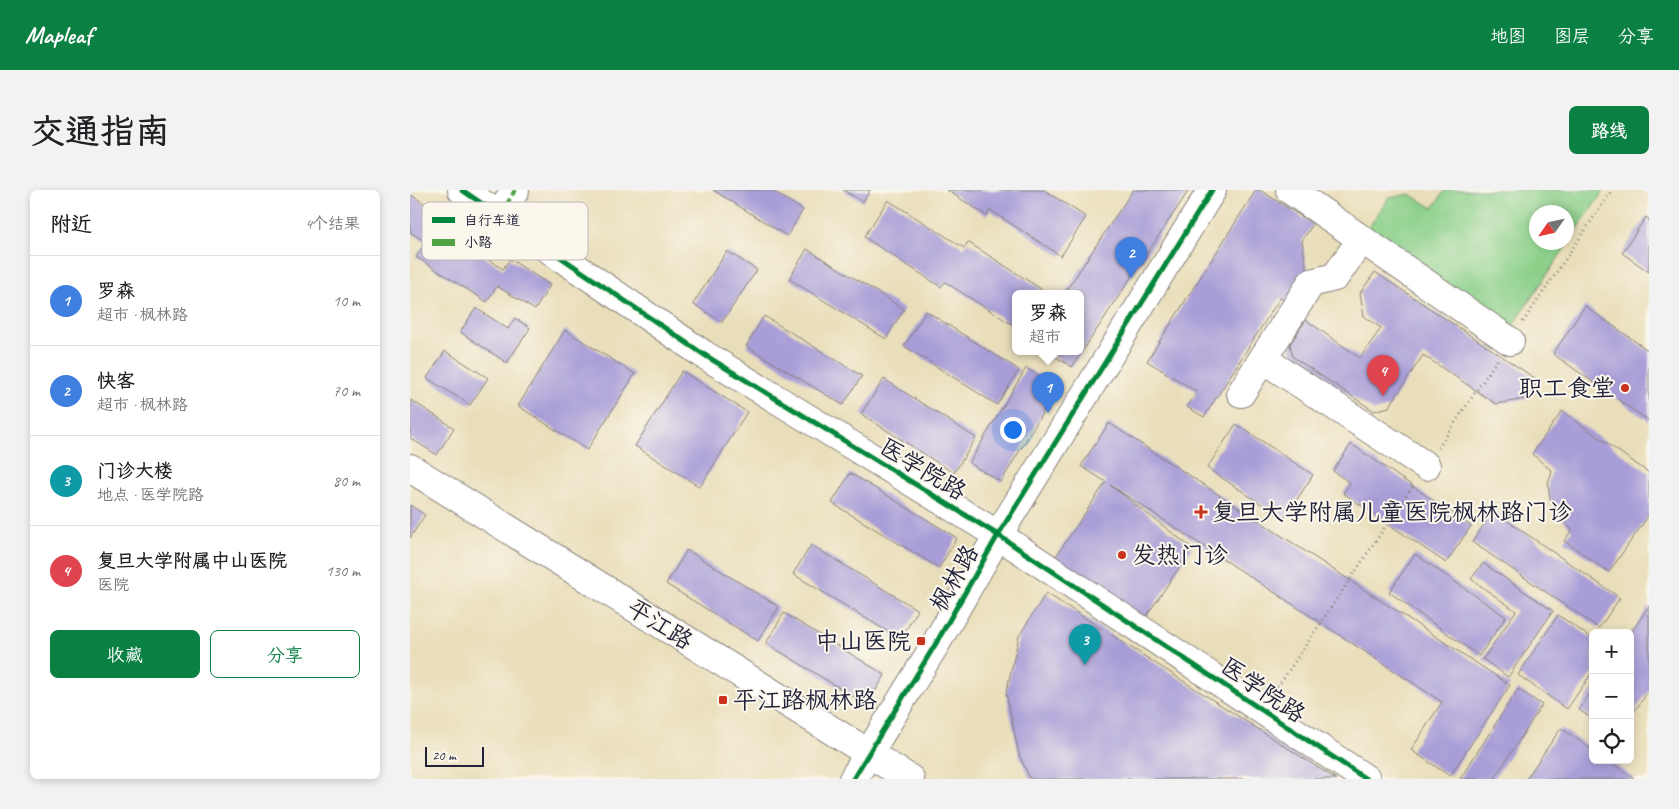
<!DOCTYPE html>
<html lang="zh">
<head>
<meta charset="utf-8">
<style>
  :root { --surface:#fff; --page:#f2f2f2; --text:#202124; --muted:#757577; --line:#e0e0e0; --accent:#0b8043 }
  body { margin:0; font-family:Caveat,"LXGW WenKai TC",sans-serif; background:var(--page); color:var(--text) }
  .controls { position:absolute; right:15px; bottom:15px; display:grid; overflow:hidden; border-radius:8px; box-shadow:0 2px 8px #0003 }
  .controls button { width:45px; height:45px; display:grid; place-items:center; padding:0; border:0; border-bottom:1px solid var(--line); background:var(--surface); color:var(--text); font:25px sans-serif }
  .compass { position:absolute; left:1119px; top:15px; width:45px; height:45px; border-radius:50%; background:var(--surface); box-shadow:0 2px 8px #0003; rotate:236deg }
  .scale { position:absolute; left:15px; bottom:12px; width:59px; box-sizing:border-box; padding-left:5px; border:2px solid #22223b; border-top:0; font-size:14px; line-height:18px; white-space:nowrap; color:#22223b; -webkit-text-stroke:4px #fbf7ec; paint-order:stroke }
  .you { position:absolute; left:602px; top:239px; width:18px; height:18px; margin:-12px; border:4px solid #fff; border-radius:50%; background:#1a73e8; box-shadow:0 0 0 8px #1a73e833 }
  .badge { display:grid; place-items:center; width:32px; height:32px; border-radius:50%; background:var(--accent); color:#fff; font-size:16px; font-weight:700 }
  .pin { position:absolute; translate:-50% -41px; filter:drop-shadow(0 1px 2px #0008) }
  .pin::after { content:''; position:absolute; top:26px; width:18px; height:15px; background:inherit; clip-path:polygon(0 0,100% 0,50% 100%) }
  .popup { position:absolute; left:602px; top:100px; width:72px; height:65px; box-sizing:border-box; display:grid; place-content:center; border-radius:8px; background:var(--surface); filter:drop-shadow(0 1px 4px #0005); font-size:16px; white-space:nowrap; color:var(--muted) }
  .popup b { font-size:19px; color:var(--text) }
  .popup::after { content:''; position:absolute; left:50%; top:100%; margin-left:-10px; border:10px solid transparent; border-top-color:var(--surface) }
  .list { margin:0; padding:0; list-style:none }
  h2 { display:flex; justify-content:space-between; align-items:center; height:65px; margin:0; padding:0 20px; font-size:21px }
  h2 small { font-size:16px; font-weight:400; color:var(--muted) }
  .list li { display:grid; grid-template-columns:32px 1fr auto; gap:15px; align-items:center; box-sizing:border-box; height:90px; padding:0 20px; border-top:1px solid var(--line) }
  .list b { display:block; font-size:19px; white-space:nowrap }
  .list p { margin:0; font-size:16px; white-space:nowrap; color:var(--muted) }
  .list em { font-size:16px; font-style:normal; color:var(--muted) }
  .actions { display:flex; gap:10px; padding:15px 20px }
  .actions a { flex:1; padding:11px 0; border:1px solid var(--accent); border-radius:8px; text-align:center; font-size:18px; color:var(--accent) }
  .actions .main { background:var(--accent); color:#fff }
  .icon { flex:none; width:28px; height:28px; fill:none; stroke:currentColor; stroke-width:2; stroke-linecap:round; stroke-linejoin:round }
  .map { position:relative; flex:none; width:1239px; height:589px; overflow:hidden; border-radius:8px }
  header { display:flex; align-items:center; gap:30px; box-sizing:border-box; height:70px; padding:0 25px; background:var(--accent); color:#fff }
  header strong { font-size:24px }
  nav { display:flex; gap:28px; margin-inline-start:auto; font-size:18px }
  .intro { display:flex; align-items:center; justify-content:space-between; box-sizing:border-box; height:120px; padding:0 30px }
  h1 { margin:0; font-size:35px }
  .button { padding:12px 22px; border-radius:8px; background:var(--accent); color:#fff; font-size:18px; font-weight:700 }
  main { display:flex; gap:30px; padding:0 30px }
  aside { flex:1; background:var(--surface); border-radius:8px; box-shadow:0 2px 8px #0003 }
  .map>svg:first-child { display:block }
</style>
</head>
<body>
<header>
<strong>Mapleaf</strong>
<nav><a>地图</a><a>图层</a><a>分享</a></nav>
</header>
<div class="intro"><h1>交通指南</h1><a class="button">路线</a></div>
<main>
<aside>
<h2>附近<small>4个结果</small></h2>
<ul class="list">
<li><span class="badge" style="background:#3f7fe0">1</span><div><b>罗森</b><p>超市 · 枫林路</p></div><em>10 m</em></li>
<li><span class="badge" style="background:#3f7fe0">2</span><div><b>快客</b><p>超市 · 枫林路</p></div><em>70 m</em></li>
<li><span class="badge" style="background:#0f9aa8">3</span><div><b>门诊大楼</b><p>地点 · 医学院路</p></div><em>80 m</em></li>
<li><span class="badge" style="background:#e0444e">4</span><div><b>复旦大学附属中山医院</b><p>医院</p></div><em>130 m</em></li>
</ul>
<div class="actions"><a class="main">收藏</a><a>分享</a></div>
</aside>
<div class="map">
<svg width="1239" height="589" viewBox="0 0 1239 589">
  <rect width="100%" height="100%" fill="#fbf7ec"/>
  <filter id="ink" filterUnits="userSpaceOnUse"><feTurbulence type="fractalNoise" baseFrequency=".02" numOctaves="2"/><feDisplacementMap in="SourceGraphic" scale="10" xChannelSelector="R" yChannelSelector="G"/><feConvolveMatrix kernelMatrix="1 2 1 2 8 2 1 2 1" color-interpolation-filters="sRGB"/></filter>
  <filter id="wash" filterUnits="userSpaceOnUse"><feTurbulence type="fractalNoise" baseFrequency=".0096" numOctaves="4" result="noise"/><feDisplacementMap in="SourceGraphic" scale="20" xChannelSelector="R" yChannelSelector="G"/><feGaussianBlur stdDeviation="1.12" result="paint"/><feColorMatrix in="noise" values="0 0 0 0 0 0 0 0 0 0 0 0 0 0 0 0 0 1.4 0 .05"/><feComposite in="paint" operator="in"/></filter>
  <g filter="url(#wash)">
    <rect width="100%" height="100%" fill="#e9deba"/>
    <path fill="#8cd08a" stroke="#577962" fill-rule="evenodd" d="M1035,0H1194L1099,141L954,44L979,8L1000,4L1023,18ZM1126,22H1156V52H1126Z"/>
    <g id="blocks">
      <g fill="#a89dd7">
        <polygon points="303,0 361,0 393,20 377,46"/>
        <polygon points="433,0 460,0 453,12"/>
        <polygon points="537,0 634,0 676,27 651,66 580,20 577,26"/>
        <polygon points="723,0 779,0 662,177 638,162 670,162 670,104 654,104"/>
        <polygon points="846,0 850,0 903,34 892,51 898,86 879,113 870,108 794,227 777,217 787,202 737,171"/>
        <polygon points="0,4 35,27 28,38 93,79 100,69 140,95 125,120 87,96 77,112 6,67 16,52 0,42"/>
        <polygon points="478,10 554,58 558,52 631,99 627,104 606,104 606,137 535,92 531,97 454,47"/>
        <polygon points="1236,27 1239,29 1239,82 1212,63"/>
        <polygon points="397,59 494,119 476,149 379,89"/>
        <polygon points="317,61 347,80 312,132 283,114"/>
        <polygon points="965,82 1129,191 1116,209 1086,214 1013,165 979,217 964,221 883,167 880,154 896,130 950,168 971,138 954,126 950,103"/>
        <polygon points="1175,116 1239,161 1239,231 1143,164"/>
        <polygon points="66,118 98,139 105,128 120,138 97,173 50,142"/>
        <polygon points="516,121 609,180 587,215 494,156"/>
        <polygon points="354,126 452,186 433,215 336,156"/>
        <polygon points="155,140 225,184 177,260 108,216"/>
        <polygon points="35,161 78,188 60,215 17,188"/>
        <polygon points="616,178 648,197 591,292 559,273"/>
        <polygon points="272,181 337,222 290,297 225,256"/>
        <polygon points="474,189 566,248 544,283 451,224"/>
        <polygon points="1,210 44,238 27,265 0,248"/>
        <polygon points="1152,221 1239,283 1239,325 1199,382 1154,351 1162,340 1151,328 1140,309 1138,293 1142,281 1122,264"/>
        <polygon points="699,233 1100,495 1040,586 1001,560 1032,512 700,295 782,358 734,430 642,372 696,292 671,276"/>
        <polygon points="826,234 903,285 874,329 797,278"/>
        <polygon points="941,254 1061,336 1036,373 933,303 940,293 923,281"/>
        <polygon points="440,283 547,348 529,378 422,313"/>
        <polygon points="0,315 15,325 0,348"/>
        <polygon points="1083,321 1210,408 1189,438 1062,352"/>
        <polygon points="401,355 508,420 490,449 383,384"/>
        <polygon points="277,360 369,417 348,451 256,394"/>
        <polygon points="1005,364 1096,427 1069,466 979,402"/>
        <polygon points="1073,373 1143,421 1098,487 1073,469 1106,421 1061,389"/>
        <polygon points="636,403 926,589 620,589 609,565 596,503 609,446"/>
        <polygon points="1239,416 1239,500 1220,528 1220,444"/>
        <polygon points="374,423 475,485 457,515 356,453"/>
        <polygon points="1148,425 1183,449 1183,481 1157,519 1108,485"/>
        <polygon points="1108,499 1132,515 1084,589 1050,589"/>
        <polygon points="1183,499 1183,529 1169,520"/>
        <polygon points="1151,538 1183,560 1183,570 1198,570 1225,589 1116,589"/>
      </g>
    </g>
  </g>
  <g filter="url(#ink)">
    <use href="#blocks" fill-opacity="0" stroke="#86807a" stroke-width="1"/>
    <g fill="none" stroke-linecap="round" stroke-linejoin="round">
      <g stroke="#86807a" stroke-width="30">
        <g id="minor">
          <polyline points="52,0 293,164 588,345 956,589"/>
          <polyline points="880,0 1100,151"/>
          <polyline points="90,26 105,0"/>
          <polyline points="853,169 1016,276"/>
          <polyline points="831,203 901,93 925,87 951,50"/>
          <polyline points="0,278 500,589"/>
          <polyline points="443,589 525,455 588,345 802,0"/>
        </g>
      </g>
      <g stroke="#86807a" stroke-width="3" stroke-dasharray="1 4" stroke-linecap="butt">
        <polyline points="1113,132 1202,0"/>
        <polyline points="1028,258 1087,170"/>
        <polyline points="865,501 1004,294"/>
      </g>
      <use href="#minor" stroke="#fff" stroke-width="28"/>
      <polyline stroke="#50a245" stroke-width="4" stroke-dasharray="8 4" stroke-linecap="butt" points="90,26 105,0"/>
      <g stroke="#fbf7ec" stroke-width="8">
        <g id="cycleway">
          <polyline points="52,0 293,164 588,345 956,589"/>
          <polyline points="443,589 525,455 588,345 802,0"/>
        </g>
      </g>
      <use href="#cycleway" stroke="#00873e" stroke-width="5"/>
    </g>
  </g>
  <g fill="#c8321e" stroke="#fbf7ec" stroke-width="2">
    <circle cx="1215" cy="198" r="5"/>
    <path d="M788.5 314.5h5v5h5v5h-5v5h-5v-5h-5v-5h5z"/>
    <circle cx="712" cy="365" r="5"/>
    <rect x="506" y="446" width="10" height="10" rx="2.5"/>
    <rect x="308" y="505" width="10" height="10" rx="2.5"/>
  </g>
  <g text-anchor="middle" stroke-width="4" stroke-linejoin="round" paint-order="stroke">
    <g font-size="24" fill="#22223b" stroke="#fbf7ec" text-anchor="start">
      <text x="1205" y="206" text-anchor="end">职工食堂</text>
      <text x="802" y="330">复旦大学附属儿童医院枫林路门诊</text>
      <text x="722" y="373">发热门诊</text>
      <text x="501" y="459" text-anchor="end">中山医院</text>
      <text x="323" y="518">平江路枫林路</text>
    </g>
    <g font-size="24" fill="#22223b" stroke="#fbf7ec">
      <text transform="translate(513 279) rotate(31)" y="8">医学院路</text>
      <text transform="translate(544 388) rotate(-60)" y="8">枫林路</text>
      <text transform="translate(250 434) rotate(32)" y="8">平江路</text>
      <text transform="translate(853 500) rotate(34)" y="8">医学院路</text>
    </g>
  </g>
  <rect x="12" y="12" width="166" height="58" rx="8" fill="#fbf7ec" stroke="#bab7b7" stroke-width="1"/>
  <rect x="22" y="27" width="23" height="6" fill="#00873e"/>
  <rect x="22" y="49" width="23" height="7" fill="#50a245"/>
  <g font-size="14" fill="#22223b">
    <text x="54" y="35">自行车道</text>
    <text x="54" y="57">小路</text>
  </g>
</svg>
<div class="controls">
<button>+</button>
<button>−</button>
<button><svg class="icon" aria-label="locate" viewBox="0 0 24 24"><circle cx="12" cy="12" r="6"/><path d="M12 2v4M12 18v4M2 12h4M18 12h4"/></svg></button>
</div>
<svg class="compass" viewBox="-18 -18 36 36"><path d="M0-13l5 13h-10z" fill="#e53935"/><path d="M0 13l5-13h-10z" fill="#757577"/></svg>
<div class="scale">20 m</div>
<div class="you"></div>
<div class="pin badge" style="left:638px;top:223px;background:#3f7fe0">1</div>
<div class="popup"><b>罗森</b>超市</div>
<div class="pin badge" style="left:721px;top:88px;background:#3f7fe0">2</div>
<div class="pin badge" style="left:675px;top:475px;background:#0f9aa8">3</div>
<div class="pin badge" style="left:973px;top:206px;background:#e0444e">4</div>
</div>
</main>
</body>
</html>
